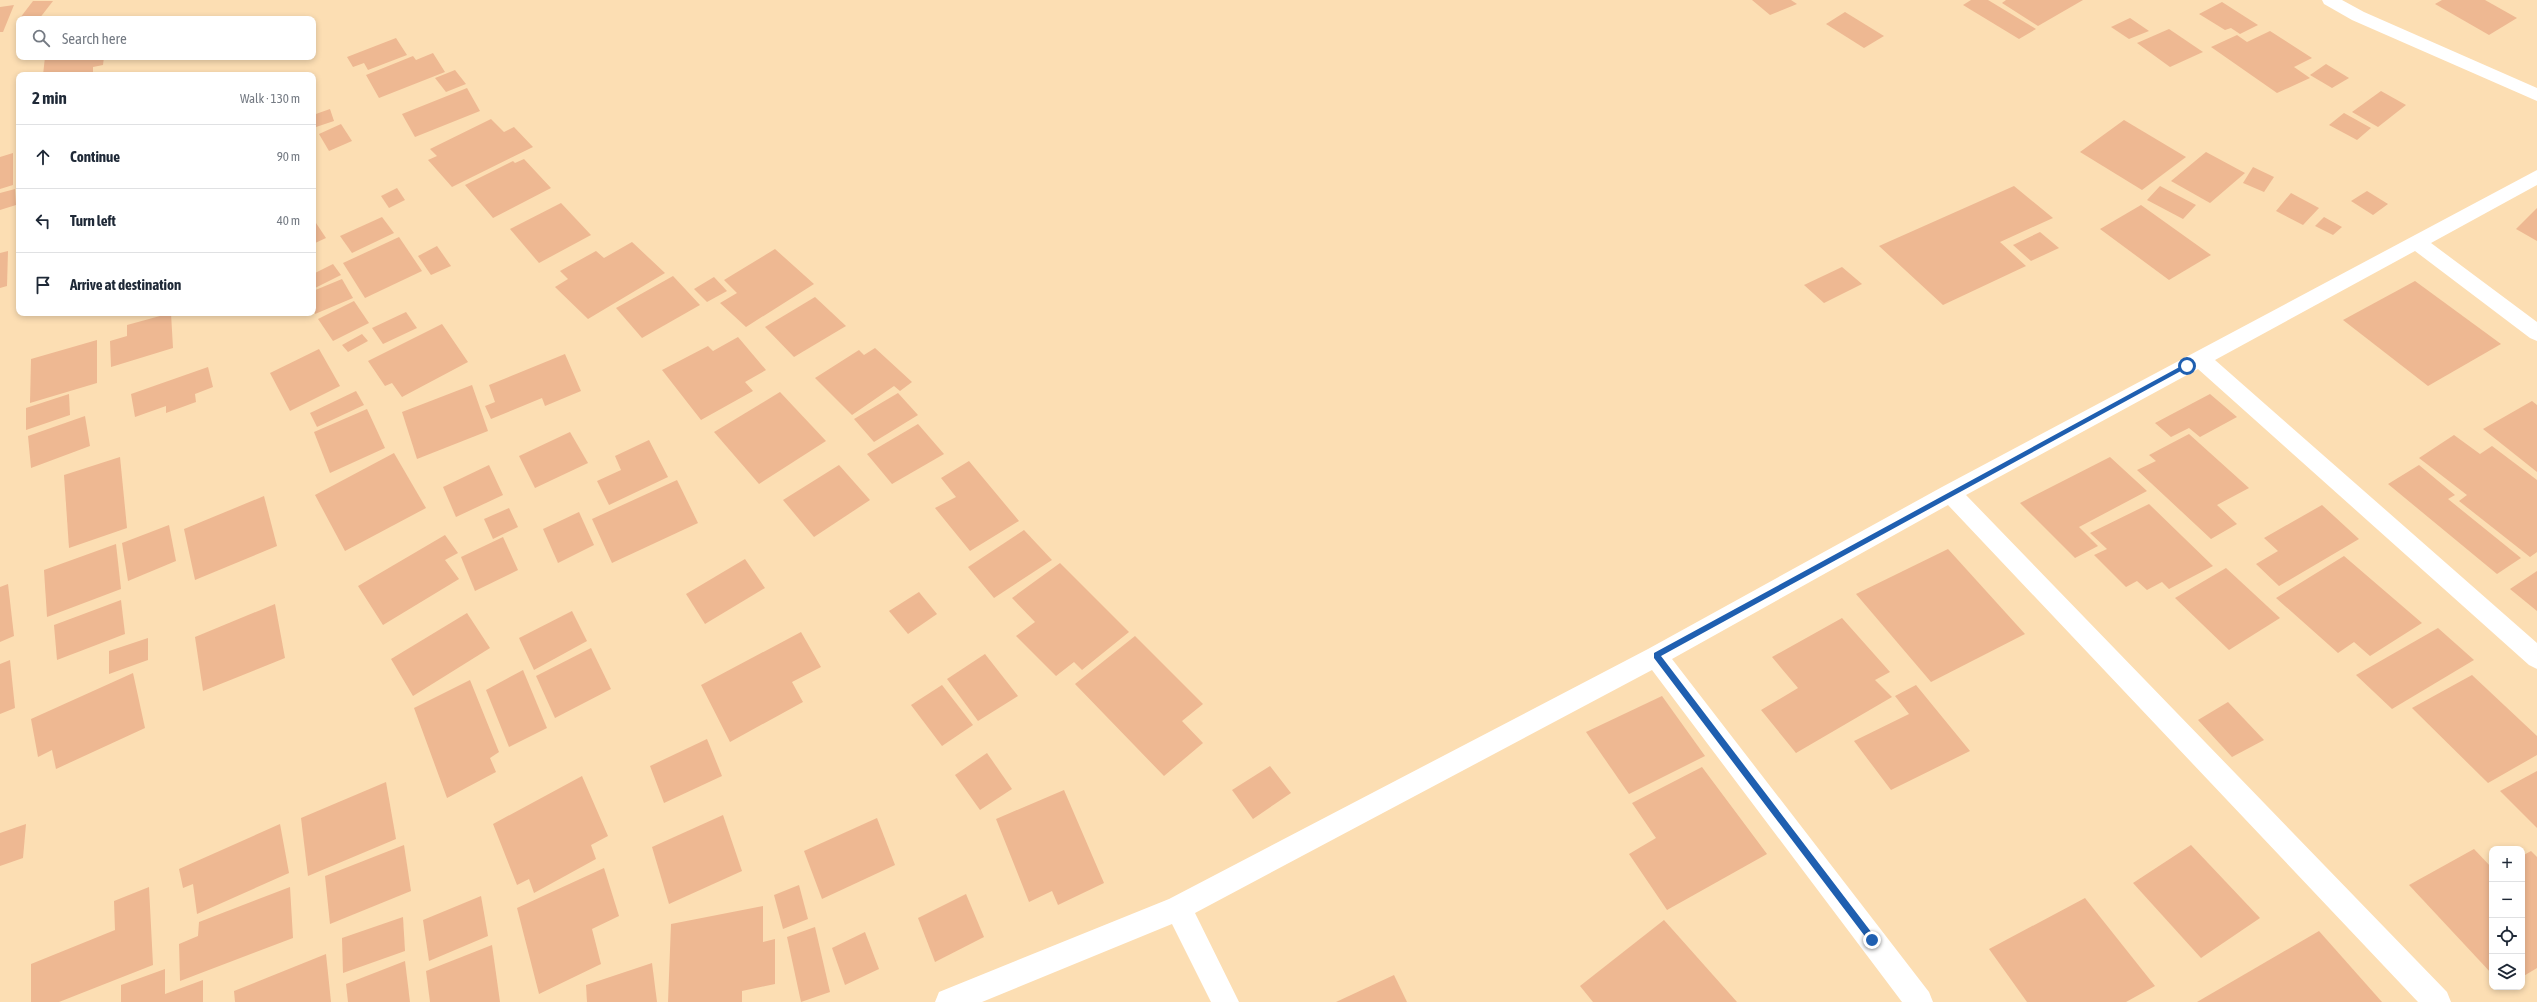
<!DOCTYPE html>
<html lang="en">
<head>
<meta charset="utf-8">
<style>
  :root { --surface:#fff; --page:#f2f2f3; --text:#1f2937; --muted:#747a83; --line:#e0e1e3 }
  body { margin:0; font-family:"Asap Condensed",sans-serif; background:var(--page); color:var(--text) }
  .controls { position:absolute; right:12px; bottom:12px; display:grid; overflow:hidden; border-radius:8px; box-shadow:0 2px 6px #0003 }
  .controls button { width:36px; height:36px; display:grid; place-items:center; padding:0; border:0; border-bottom:1px solid var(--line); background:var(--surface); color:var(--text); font:20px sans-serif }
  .stop { position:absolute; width:12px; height:12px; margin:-9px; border:3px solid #1f5fb0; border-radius:50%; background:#fff }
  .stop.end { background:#1f5fb0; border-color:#fff; box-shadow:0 1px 4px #0008 }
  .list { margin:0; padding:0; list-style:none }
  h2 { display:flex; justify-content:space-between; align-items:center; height:52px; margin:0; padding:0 16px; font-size:17px }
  h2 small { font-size:13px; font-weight:400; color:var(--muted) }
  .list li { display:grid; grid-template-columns:26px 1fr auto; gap:12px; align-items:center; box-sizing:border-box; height:64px; padding:0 16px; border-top:1px solid var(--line) }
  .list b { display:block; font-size:15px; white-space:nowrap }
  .list em { font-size:13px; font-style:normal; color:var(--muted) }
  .icon { flex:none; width:22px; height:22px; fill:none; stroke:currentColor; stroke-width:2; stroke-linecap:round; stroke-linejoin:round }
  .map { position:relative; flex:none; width:2537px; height:1002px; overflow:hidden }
  .search { position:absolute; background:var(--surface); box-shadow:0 2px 6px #0003; left:16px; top:16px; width:300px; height:44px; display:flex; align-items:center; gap:10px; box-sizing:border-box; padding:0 14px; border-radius:8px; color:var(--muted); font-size:15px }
  .panel { position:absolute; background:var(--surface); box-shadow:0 2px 6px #0003; left:16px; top:72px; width:300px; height:244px; border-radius:8px }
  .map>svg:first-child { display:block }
</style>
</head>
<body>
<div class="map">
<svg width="2537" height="1002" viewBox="0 0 2537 1002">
  <rect width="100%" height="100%" fill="#fcdeb3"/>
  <g fill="#eeb892">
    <polygon points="1752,0 1791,0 1797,4 1770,15"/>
    <polygon points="1971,0 1988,0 2036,29 2019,39 1963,5"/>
    <polygon points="2006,0 2083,0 2038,26 2002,3"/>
    <polygon points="2442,0 2485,0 2517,18 2489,35 2435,4"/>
    <polygon points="33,1 53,1 39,19 20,18"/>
    <polygon points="2222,2 2258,25 2240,34 2231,28 2225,30 2199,14"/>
    <polygon points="14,5 3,32 0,32 0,7"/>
    <polygon points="1845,12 1884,36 1864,48 1826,24"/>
    <polygon points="2130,18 2149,31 2129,39 2111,27"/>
    <polygon points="2169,29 2203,52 2170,67 2137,43"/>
    <polygon points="2270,31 2312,58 2294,67 2310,78 2277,93 2211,47 2237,35 2247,42"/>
    <polygon points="396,38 407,55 368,70 364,63 353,67 347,57"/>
    <polygon points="433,53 445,72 379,98 366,75 413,56 416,60"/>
    <polygon points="45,57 104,57 103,65 93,67 93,75 43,75"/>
    <polygon points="2326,64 2349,78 2332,88 2310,75"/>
    <polygon points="455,70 466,84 446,92 435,78"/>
    <polygon points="467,88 480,111 415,137 402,114"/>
    <polygon points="2381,91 2406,105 2378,127 2352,112"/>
    <polygon points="330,109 334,121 313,128 313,115"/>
    <polygon points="2344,113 2371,128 2357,140 2329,125"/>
    <polygon points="491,119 504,132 514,127 533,147 452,187 428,160 437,156 430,149"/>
    <polygon points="2124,120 2186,157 2142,190 2080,152"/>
    <polygon points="341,124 352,141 329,151 319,134"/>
    <polygon points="2206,152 2245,173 2210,203 2171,181"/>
    <polygon points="13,153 13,185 0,189 0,157"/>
    <polygon points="524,159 551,188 493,218 465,185 513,161 515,163"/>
    <polygon points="2253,167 2274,177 2264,192 2243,183"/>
    <polygon points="2014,186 2053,218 2000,242 2026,266 1943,305 1879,246"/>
    <polygon points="2160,186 2196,205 2183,219 2147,200"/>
    <polygon points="397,188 405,200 389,208 381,196"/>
    <polygon points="15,189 16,205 0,210 0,193"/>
    <polygon points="2367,191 2388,204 2373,215 2351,201"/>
    <polygon points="2291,193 2319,208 2303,225 2276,211"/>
    <polygon points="561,203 591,235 539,263 510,229"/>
    <polygon points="2141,205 2211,255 2169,280 2100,229"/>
    <polygon points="2537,208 2537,241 2516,229"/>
    <polygon points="382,217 394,233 352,253 340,236"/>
    <polygon points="2324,217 2342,227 2333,235 2315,226"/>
    <polygon points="316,223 326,238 313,244 313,225"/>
    <polygon points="2040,232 2059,248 2031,261 2013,245"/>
    <polygon points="399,237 422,271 365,298 343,263"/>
    <polygon points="632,242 665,273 588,319 555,287 568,279 560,271 596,251 604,258"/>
    <polygon points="437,246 451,266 431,275 418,256"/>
    <polygon points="775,249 814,284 746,327 720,303 737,293 724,280"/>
    <polygon points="8,251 7,286 0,288 0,253"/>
    <polygon points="333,264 341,275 313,289 313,274"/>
    <polygon points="1842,267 1862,284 1824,303 1804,285"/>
    <polygon points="673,276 700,305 642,338 616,308"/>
    <polygon points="714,277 727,291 707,302 694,289"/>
    <polygon points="342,279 353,298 315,314 313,291"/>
    <polygon points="2415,281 2501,344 2428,386 2343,320"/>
    <polygon points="815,297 846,326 794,357 765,327"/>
    <polygon points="354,301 369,323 333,341 318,319"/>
    <polygon points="406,312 417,328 383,344 372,328"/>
    <polygon points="171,313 173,348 111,367 110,341 127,336 127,325"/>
    <polygon points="442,324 468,362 402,397 392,383 385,386 368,361"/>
    <polygon points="362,334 368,341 348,352 342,345"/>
    <polygon points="738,337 766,370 745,382 753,391 701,420 662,370 708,346 713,351"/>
    <polygon points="97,340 97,383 30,403 31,359"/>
    <polygon points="875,348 912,382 900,391 894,386 852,415 815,378 859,350 864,355"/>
    <polygon points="319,349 340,386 290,411 270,373"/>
    <polygon points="565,354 581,391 545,406 542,398 491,419 485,406 495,402 489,385"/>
    <polygon points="208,367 213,387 195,394 196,402 166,413 166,406 135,417 131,394"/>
    <polygon points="472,385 488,431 417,459 402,412"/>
    <polygon points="356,391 364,405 317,427 310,413"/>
    <polygon points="780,392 826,441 759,484 714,432"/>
    <polygon points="898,393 918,415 874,442 854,419"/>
    <polygon points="69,394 70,415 26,430 26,408"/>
    <polygon points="2210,394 2237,417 2200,437 2189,428 2171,437 2155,423"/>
    <polygon points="2532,401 2537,405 2537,472 2483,429"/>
    <polygon points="367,409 385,448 330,473 314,432"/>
    <polygon points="85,416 90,446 31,468 28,436"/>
    <polygon points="918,424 944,454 892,484 867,454"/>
    <polygon points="570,432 588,463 535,488 519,456"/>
    <polygon points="2189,434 2249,488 2217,505 2237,524 2211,539 2137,470 2156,461 2149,455"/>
    <polygon points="2454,435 2480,454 2492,446 2537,480 2537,552 2530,557 2459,501 2467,495 2419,458"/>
    <polygon points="649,440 668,477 609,505 597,481 621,470 615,456"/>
    <polygon points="394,453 426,508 345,551 315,495"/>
    <polygon points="120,457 127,528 69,548 64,475"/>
    <polygon points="2110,457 2147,491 2079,527 2098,546 2075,558 2020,503"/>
    <polygon points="969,461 1019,521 970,551 935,508 956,497 941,478"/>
    <polygon points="489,465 503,495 456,517 443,487"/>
    <polygon points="839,465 870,500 814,537 783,500"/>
    <polygon points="2419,465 2455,495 2448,499 2521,558 2497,574 2388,484"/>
    <polygon points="677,480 698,523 612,563 592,519"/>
    <polygon points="264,496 277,546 195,580 184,529"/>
    <polygon points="2149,504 2213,566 2169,589 2162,582 2147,590 2137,581 2126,587 2094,555 2107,549 2090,533"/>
    <polygon points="2322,505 2359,539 2279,586 2256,564 2278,551 2264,538"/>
    <polygon points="509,508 518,527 493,539 484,519"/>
    <polygon points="579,512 594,545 558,563 543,529"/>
    <polygon points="169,525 176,561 128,581 122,543"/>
    <polygon points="1024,530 1052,560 994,598 968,567"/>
    <polygon points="445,535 458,553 445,560 459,579 383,625 358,586"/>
    <polygon points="503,537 518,570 475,591 461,557"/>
    <polygon points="116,544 121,589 47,617 44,570"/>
    <polygon points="1948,549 2025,634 1931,682 1856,594"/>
    <polygon points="2344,556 2422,623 2370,656 2354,642 2338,653 2276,598"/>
    <polygon points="745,559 765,588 705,624 686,594"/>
    <polygon points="1060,563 1129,632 1082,670 1074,662 1056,676 1016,636 1035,622 1012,598"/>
    <polygon points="2226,568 2280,618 2229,650 2175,598"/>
    <polygon points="2537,571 2537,611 2510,589"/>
    <polygon points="8,584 14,636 0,642 0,587"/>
    <polygon points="919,592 937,614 908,634 889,611"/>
    <polygon points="121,600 125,634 57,660 54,625"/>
    <polygon points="275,604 285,658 203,691 195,637"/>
    <polygon points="572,611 587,641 534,670 519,638"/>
    <polygon points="467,613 490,648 413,696 391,659"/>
    <polygon points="1842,618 1890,672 1875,680 1892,697 1796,753 1761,710 1798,688 1772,657"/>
    <polygon points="2438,628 2474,660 2392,709 2356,675"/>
    <polygon points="801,632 821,667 792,682 803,702 730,742 701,685"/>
    <polygon points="1135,636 1203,704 1182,721 1203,743 1164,776 1075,684"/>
    <polygon points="148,638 148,660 109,674 109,651"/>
    <polygon points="591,648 611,689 555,718 536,676"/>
    <polygon points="985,654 1018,696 978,721 947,679"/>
    <polygon points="10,660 15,708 0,714 0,664"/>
    <polygon points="523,670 547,728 509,747 486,690"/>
    <polygon points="133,673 145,728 56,769 52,750 38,757 31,719"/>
    <polygon points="2472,675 2537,736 2537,755 2488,783 2412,708"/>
    <polygon points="470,680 499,752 490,758 496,772 447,798 414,708"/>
    <polygon points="942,685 973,725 942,746 911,705"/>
    <polygon points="1916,685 1970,751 1891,790 1854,741 1909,714 1895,696"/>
    <polygon points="1662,696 1705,756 1629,794 1586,732"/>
    <polygon points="2228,702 2264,740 2232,757 2198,720"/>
    <polygon points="707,739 722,776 664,803 650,766"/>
    <polygon points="987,753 1012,789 980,810 955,775"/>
    <polygon points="1270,766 1291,793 1253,819 1232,790"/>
    <polygon points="1702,767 1767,854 1667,910 1629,854 1656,838 1632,803"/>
    <polygon points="2537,771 2537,828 2500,791"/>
    <polygon points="582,776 608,836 591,845 596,859 534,893 529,879 517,885 493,824"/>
    <polygon points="386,782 396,839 308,876 301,818"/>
    <polygon points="1064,790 1104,883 1058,905 1052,891 1029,902 996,819"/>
    <polygon points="723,815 742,871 669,904 652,847"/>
    <polygon points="877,818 895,865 822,899 804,851"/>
    <polygon points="26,824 23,858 0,866 0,833"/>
    <polygon points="280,824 289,873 197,914 193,884 183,888 179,869"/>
    <polygon points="404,845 411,891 330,924 325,876"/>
    <polygon points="2191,845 2260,918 2201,958 2133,883"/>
    <polygon points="2474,849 2492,868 2492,974 2409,885"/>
    <polygon points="2531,851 2537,857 2537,968 2522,977 2522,856"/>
    <polygon points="604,868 619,916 592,929 601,964 539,994 517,908"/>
    <polygon points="799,885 808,919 783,929 774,895"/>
    <polygon points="149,887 153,965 59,1002 31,1002 31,964 115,930 114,901"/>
    <polygon points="290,887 293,938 180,981 179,944 198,936 199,922"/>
    <polygon points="966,894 984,937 935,962 918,918"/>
    <polygon points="481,896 488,936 429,961 423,920"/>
    <polygon points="2085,898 2155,986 2126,1002 2027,1002 1989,949"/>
    <polygon points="763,906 763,942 775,939 775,984 742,991 742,1002 668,1002 671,924"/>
    <polygon points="403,917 405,951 343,973 342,938"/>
    <polygon points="1664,920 1737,1002 1593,1002 1580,986"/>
    <polygon points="815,927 830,992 801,1002 787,937"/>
    <polygon points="2319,931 2382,1002 2197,1002"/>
    <polygon points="865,932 879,969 845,985 832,948"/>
    <polygon points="492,945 500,1002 430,1002 426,971"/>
    <polygon points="326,954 331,1002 235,1002 234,991"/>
    <polygon points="405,961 410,1002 348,1002 346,984"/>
    <polygon points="652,963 657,1002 587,1002 586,985"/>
    <polygon points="165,969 165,994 203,980 203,1002 121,1002 121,985"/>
    <polygon points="1394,975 1407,1002 1336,1002"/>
  </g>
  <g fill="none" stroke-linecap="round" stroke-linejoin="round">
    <polygon fill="#fff" fill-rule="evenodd" points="2537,170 2537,185 2431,243 2537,322 2537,341 2530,338 2415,251 2215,360 2537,643 2537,669 2529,665 2198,369 1966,495 2447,992 2451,1002 2418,1002 1948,505 1672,659 1929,992 1933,1002 1902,1002 1652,670 1195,913 1239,1002 1211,1002 1172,924 982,1002 935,1002 939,992 1169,899 1648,649 1942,487"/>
    <polygon fill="#fff" fill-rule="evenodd" points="2322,0 2342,0 2364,12 2537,88 2537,101 2352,20 2324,4"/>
  </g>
  <polygon fill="#1f5fb0" points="2185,364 2190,366 1661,656 1875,937 1875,943 1870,943 1654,658 1654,653"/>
</svg>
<div class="controls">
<button>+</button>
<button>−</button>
<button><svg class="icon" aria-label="locate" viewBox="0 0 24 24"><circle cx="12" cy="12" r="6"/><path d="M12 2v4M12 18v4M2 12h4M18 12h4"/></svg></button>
<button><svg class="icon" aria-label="layers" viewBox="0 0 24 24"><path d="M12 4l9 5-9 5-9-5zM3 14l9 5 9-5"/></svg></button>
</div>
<div class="stop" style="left:2187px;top:366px"></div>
<div class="stop end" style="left:1872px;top:940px"></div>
<div class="search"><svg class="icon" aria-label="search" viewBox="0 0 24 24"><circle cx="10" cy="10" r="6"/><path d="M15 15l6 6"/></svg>Search here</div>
<section class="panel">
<h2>2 min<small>Walk · 130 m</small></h2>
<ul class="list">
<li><svg class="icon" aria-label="ahead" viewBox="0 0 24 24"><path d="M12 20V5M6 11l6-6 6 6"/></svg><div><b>Continue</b></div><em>90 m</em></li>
<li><svg class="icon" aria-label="left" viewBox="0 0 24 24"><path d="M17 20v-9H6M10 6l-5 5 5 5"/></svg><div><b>Turn left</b></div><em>40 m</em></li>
<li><svg class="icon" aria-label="arrive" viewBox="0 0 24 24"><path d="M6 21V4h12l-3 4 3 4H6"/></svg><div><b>Arrive at destination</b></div></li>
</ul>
</section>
</div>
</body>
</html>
